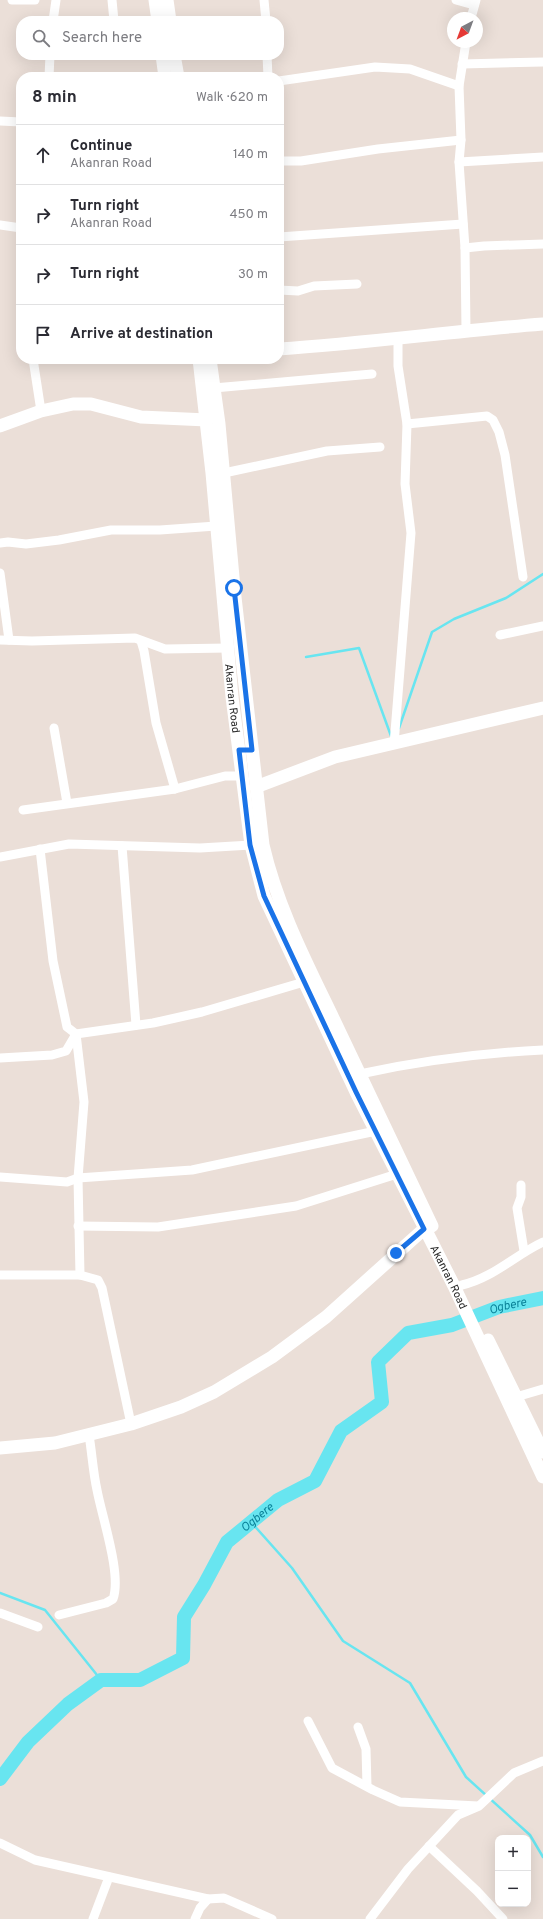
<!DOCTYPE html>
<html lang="en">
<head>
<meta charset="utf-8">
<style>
  :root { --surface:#fff; --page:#f7f7f7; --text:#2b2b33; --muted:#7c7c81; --line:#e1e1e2 }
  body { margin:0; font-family:Overpass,sans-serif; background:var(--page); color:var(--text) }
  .controls { position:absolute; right:12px; bottom:12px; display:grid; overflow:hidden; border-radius:8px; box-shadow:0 4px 16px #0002 }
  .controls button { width:36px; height:36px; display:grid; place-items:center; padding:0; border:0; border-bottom:1px solid var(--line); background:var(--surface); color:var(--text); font:20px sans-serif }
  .compass { position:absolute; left:447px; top:12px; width:36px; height:36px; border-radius:50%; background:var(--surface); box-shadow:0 4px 16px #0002; rotate:221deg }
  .stop { position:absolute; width:12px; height:12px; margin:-9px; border:3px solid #1a73e8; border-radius:50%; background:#fff }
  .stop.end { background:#1a73e8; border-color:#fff; box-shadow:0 1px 4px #0008 }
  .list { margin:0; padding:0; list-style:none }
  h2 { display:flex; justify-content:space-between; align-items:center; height:52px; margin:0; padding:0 16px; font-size:17px }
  h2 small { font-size:13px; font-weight:400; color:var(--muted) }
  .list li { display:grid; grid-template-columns:26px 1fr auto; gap:12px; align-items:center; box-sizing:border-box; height:60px; padding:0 16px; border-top:1px solid var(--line) }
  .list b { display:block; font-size:15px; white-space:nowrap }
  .list p { margin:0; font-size:13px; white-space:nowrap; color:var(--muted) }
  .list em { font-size:13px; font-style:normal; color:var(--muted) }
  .icon { flex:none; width:22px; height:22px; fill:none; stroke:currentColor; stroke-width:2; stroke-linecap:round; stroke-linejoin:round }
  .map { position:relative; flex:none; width:543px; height:1919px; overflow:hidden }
  .search { position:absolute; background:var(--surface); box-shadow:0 4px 16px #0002; left:16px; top:16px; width:268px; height:44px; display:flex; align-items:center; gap:10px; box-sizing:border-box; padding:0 14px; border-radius:16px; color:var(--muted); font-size:15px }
  .panel { position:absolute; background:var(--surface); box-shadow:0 4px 16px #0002; left:16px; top:72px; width:268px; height:292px; border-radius:16px }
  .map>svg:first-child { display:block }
</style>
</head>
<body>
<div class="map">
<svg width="543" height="1919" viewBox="0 0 543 1919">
  <rect width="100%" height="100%" fill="#ebdfd8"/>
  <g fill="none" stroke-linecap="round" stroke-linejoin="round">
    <g stroke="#68e5f0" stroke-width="2.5">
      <polyline points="306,657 359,648 391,736"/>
      <polyline points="399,728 432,632 454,619 506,598 543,574"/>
      <polyline points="251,1522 292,1568 343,1641 410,1683 466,1777 530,1835 543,1857"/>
      <polyline points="0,1593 45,1610 101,1680"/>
    </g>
    <path stroke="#68e5f0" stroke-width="14" id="s1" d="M0,1779L28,1742L68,1704L101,1680H140L183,1658L184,1617L204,1585L227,1542L278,1500L315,1481L341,1431L382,1402L378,1362L408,1333L452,1325L499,1307L543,1298"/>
    <g stroke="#fff" stroke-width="9">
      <polyline points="12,0 35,0"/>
      <polyline points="112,0 114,21"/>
      <polyline points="264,0 266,21"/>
      <polyline points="456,0 474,5"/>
      <polyline points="471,18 476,0"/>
      <polyline points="53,21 56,0"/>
      <polyline points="267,55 268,77"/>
      <polyline points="462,64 543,62"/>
      <polyline points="49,77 50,55"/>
      <polyline points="279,81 375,67 410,69 459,86"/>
      <polyline points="0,121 21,122"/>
      <polyline points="279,161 301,161 378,149 461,140"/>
      <polyline points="459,162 543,157"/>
      <polyline points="0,225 21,228"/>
      <polyline points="279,237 463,224"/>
      <polyline points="465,248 484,246 543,244"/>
      <polyline points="279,290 298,291 314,286 357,284"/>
      <polyline points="466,330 465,248 459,162 461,140 459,86 466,42"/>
      <polyline points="33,359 41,411"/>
      <polyline points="214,388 372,374"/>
      <polyline points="407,424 487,416 493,420 499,432 505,455 523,577"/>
      <polyline points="224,473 327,451 380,447"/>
      <polyline points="0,543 8,542 26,544 59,540 111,530 160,530 216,526"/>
      <polyline points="0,573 9,640"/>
      <polyline points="500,635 543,626"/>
      <polyline points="0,640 32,641 135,638 165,649 228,648"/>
      <polyline points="141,641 144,651 156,723 175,789"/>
      <polyline points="54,728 67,803"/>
      <polyline points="394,744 411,533 405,484 407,424 398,366 398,339"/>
      <polyline points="23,810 175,789 225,776 242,776"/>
      <polyline points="122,846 136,1025"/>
      <polyline points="40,849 53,961 67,1027 76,1034 84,1102 78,1178 80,1275 98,1280 102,1288 131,1424"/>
      <polyline points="0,857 69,844 200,848 251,845"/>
      <polyline points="0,1058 52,1055 66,1051 76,1034 153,1023 202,1012 304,982"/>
      <path d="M360,1074C420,1061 482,1053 543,1050"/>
      <polyline points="0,1177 67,1182 78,1178 192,1170 376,1131"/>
      <polyline points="521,1185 521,1197 517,1208 524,1251"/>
      <polyline points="78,1226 158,1227 296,1206 397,1174"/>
      <polyline points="0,1275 80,1275"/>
      <path d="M462,1285C493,1278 515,1255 543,1242"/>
      <polyline points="516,1397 543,1389"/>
      <polyline points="0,1613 38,1627"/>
      <path d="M59,1615L106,1603L113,1599C122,1575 102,1517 97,1490C93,1472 92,1453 89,1435"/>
      <polyline points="308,1721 332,1768 373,1790 400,1802 478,1806"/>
      <polyline points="358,1727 366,1749 367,1786"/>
      <polyline points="0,1843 35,1860 208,1899 224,1898 272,1919"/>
      <polyline points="429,1846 477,1891 503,1919"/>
      <polyline points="93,1919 109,1877"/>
      <polyline points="195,1919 200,1908 208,1899"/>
      <polyline points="370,1919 408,1869 458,1815 479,1806 514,1773 543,1761"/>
    </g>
    <g stroke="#fff" stroke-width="13">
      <polyline points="155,0 158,21"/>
      <polyline points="167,0 170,21"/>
      <polyline points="162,55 165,77"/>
      <polyline points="174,55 178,77"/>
      <path d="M279,349C367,343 455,331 543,324"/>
      <path id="s2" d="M199,359L212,473L232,697L251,845L264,896L356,1092L454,1286L543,1477"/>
      <path d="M210,359L219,424L234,588L263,845C277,906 306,962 333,1018C366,1087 399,1156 432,1226"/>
      <polyline points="0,426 41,411 73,404 91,404 141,417 207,420"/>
      <polyline points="256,787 335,757 543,708"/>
      <polyline points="488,1340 543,1452"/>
      <polyline points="0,1448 55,1443 131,1424 181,1407 214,1392 272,1357 326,1317 424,1229"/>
    </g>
  </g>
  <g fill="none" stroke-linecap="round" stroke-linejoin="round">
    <polyline stroke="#1a73e8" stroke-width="5" points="234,588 252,750 239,750 250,845 264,896 356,1092 424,1229 396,1253"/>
  </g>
  <g text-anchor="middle" stroke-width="3" stroke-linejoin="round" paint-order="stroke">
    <g font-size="11" fill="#282828" stroke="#fff">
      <text dy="4" stroke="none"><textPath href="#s2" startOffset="341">Akanran Road</textPath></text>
      <text dy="4" stroke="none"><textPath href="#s2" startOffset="965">Akanran Road</textPath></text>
    </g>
    <g font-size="12" font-style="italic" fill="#0a8299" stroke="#fff">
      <text dy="4" stroke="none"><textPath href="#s1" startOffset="757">Ogbere</textPath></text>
      <text dy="4" stroke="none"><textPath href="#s1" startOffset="396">Ogbere</textPath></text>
    </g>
  </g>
</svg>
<div class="controls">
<button>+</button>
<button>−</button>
</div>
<svg class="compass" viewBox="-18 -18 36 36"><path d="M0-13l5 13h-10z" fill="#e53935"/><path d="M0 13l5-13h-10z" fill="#7c7c81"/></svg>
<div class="stop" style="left:234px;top:588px"></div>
<div class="stop end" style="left:396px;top:1253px"></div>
<div class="search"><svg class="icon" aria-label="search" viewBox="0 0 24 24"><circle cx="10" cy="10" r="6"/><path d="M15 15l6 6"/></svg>Search here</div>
<section class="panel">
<h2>8 min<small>Walk · 620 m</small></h2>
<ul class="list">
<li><svg class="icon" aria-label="ahead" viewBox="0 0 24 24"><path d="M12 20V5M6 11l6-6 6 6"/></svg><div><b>Continue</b><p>Akanran Road</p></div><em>140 m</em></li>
<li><svg class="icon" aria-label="right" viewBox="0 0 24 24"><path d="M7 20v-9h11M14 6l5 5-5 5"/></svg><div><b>Turn right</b><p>Akanran Road</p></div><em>450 m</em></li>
<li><svg class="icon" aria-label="right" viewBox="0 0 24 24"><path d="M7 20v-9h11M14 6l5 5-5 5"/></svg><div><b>Turn right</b></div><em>30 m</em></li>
<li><svg class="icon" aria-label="arrive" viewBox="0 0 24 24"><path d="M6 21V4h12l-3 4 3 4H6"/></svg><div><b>Arrive at destination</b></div></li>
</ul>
</section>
</div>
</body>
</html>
